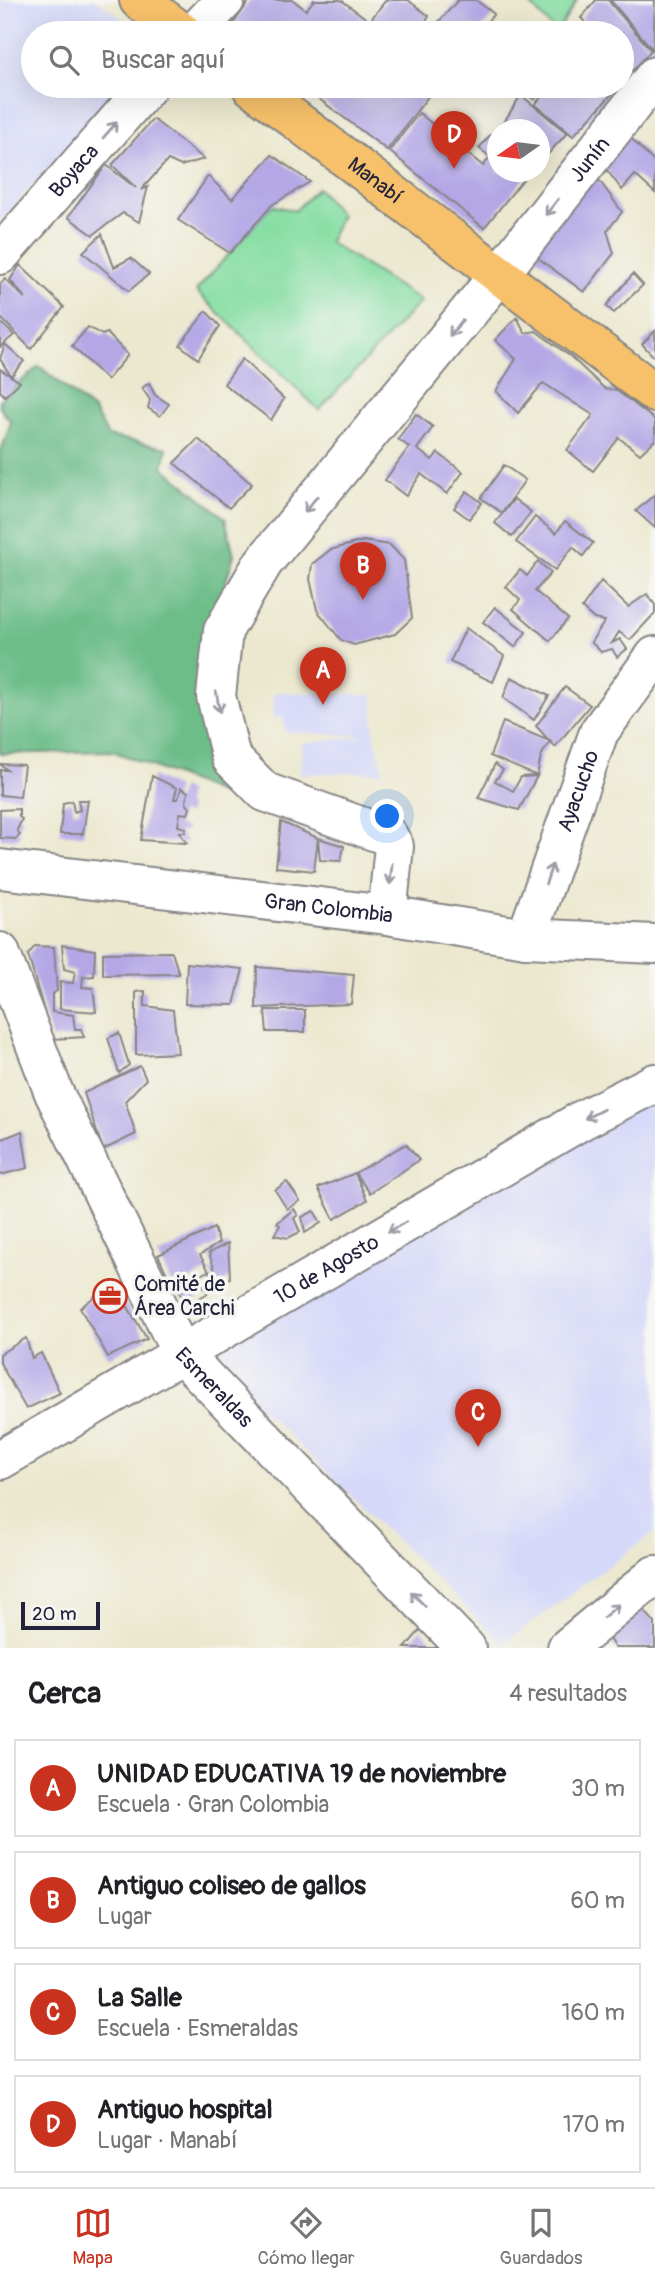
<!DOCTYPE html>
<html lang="es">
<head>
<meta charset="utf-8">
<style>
  :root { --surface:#fff; --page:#f2f2f2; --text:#202124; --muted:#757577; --line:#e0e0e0; --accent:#c8321e }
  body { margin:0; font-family:Pangolin,sans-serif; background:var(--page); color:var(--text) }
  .compass { position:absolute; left:487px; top:119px; width:63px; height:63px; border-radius:50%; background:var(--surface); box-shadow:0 7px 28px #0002; rotate:256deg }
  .scale { position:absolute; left:21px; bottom:18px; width:79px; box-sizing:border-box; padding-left:7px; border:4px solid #22223b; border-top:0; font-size:19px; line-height:24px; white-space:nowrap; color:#22223b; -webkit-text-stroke:5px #f6f6f2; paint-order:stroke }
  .you { position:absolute; left:388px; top:817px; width:24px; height:24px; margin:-18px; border:5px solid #fff; border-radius:50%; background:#1a73e8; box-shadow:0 0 0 10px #1a73e833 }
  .badge { display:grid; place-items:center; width:46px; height:46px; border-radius:50%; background:var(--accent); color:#fff; font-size:23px; font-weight:700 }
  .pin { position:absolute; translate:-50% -58px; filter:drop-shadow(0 2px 4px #0008) }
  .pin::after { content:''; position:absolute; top:37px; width:24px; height:21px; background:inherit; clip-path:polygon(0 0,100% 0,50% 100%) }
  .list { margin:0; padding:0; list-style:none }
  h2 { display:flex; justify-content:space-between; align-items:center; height:91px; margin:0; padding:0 28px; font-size:30px }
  h2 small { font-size:23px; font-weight:400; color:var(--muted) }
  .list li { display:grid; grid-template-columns:46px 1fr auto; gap:21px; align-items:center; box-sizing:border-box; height:98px; margin:0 14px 14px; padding:0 14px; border:2px solid var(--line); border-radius:0px }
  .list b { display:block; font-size:26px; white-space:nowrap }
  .list p { margin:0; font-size:23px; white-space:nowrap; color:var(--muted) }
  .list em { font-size:23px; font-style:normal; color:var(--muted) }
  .icon { flex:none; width:38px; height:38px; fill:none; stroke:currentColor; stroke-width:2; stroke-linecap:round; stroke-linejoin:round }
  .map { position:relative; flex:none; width:655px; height:1648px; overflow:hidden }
  .search { position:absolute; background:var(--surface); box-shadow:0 7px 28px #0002; left:21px; right:21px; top:21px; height:77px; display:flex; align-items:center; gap:18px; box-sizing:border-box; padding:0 24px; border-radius:38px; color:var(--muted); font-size:26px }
  .sheet { height:539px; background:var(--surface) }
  nav { display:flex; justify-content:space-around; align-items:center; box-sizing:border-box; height:98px; border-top:2px solid var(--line); background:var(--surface); font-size:19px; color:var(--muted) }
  nav a { display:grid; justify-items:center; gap:4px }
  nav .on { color:var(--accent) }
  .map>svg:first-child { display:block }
</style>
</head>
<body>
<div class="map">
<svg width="655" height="1648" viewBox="0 0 655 1648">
  <rect width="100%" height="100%" fill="#f6f6f2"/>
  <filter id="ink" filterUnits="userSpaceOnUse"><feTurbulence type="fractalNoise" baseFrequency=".0143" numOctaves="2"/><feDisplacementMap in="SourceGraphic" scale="14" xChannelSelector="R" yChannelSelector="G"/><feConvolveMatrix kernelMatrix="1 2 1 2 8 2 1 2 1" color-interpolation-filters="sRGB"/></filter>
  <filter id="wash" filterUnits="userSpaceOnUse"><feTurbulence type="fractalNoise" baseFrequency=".00686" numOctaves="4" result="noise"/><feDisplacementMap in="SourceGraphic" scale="28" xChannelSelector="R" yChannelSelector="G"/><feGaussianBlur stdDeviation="1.57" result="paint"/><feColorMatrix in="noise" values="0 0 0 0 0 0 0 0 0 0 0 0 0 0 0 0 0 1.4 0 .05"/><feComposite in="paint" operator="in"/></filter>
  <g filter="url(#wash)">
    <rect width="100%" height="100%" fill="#ece8cf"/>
    <g fill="#d5d8f9">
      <polygon points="0,0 97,0 141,33 33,33 33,86 122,86 0,221"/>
      <polygon points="275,692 373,695 374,736 384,772 300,774 302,743 367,736 286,732 282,716 272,719"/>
      <polygon points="655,1093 655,1532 503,1644 214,1362 218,1344"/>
    </g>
    <g fill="#87dea3" stroke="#54806f" stroke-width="2">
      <polygon points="526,0 577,0 557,33"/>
      <polygon points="317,188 341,215 329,242 421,301 319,410 196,291 272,205 295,211"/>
    </g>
    <polygon fill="#6dbd89" stroke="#487062" stroke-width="2" points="39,366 94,411 108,436 167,448 163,467 225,518 234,555 204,651 261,809 113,751 0,754 0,454 11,422 0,408 0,400"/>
    <g id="blocks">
      <g fill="#b3a7e6">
        <polygon points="250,0 293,0 306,10 314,0 341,0 382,30 379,33 236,33 233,24"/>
        <polygon points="386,0 408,0 429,16 420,33 392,33 372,18"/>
        <polygon points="458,0 476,0 494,14 477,33 429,33"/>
        <polygon points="596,0 608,0 651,50 633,71 622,60 622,33 596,33 581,18"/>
        <polygon points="610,0 655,0 653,50"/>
        <polygon points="302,86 361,86 373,95 379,86 436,86 387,150"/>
        <polygon points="516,86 547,86 534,100"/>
        <polygon points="552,86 562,89 564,86 605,86 613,93 573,136 535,104"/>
        <polygon points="521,95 567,133 540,163 540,130 499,130"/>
        <polygon points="419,113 483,166 490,157 479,148 491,134 498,140 498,172 529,172 484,228 389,151"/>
        <polygon points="153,119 204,159 181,166 168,160 141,190 148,187 139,222 123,213 93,235 68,217 106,165 136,188 112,165"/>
        <polygon points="624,131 655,163 655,193 635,175 622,190 600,161"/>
        <polygon points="272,155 310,182 272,205 230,253 178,220 208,176 232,199"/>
        <polygon points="594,173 622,212 607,231 614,253 584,292 530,252"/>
        <polygon points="102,234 114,267 131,258 149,274 129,291 83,252"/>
        <polygon points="20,265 64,307 31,349 0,317 0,284 5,279 25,298 10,280"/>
        <polygon points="633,274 643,285 614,313 606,306"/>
        <polygon points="206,311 220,326 198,359 180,345"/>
        <polygon points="517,317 525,333 536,331 571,357 605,389 616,390 655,420 655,440 640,454 619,438 593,471 567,450 593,415 543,383 518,413 496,391 516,359 495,340"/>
        <polygon points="0,322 14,335 0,347"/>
        <polygon points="88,327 102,335 107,333 128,355 107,380 72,346"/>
        <polygon points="655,331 655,358 642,344"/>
        <polygon points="5,344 24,361 11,376 0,359"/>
        <polygon points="242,359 284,399 271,420 224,384"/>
        <polygon points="0,369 20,382 5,396 0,391"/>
        <polygon points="149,383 155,395 169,404 160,416 148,408 150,400 142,388"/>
        <polygon points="416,414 433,427 417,449 432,460 438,453 463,472 447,494 421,474 406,496 385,480 409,447 398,439"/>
        <polygon points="198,439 252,484 229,508 174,463"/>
        <polygon points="504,465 525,480 502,513 481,498"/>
        <polygon points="467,491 482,503 469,519 454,508"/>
        <polygon points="655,494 655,528 636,511"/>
        <polygon points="514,499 531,512 512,537 495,523"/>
        <polygon points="535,517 556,533 565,521 593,543 583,556 573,547 555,570 516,542"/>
        <polygon points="363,541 390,545 404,560 412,618 395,634 354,645 341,640 317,610 310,579 312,564 330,550"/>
        <polygon points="538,561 551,573 535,591 568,619 550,641 513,609 520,600 506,587 520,570 527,576"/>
        <polygon points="601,581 628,607 647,594 655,605 655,613 630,640 619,632 612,643 620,639 627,649 617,657 612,649 601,652 591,642 605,621 594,619 582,608"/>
        <polygon points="495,607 526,632 515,647 483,622"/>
        <polygon points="466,628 504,656 493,682 450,662"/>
        <polygon points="511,677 549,696 534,720 503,698"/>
        <polygon points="565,687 590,705 555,747 536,726"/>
        <polygon points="503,722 550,741 541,756 537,776 490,756"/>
        <polygon points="0,764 24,765 20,797 0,795 0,770 7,770"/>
        <polygon points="495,764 503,770 495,781 513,791 521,777 537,776 519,810 478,798"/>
        <polygon points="152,776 177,788 174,799 178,799 181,788 188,792 186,803 190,808 188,814 180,813 178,826 186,828 185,832 179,832 187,843 141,840"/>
        <polygon points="78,800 88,800 83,834 60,834 63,803 72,801 74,812 80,810"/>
        <polygon points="19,809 19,817 22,819 17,830 20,835 16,839 0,838 0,810"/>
        <polygon points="281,822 318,838 314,871 276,867"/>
        <polygon points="318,838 344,846 341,861 320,860"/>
        <polygon points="62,945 95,950 94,976 83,977 82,987 93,988 96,1012 60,1009 60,982 73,983 75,972 64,969"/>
        <polygon points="35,946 54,947 57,991 52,994 52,1012 73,1015 75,1029 81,1029 84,1037 52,1039 28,955"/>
        <polygon points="172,952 179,974 103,975 103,953"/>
        <polygon points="187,963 243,969 234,1005 185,1004"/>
        <polygon points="257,967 354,975 351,1004 256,1008"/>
        <polygon points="145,991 145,1006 173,1010 178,1053 136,1055 136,992"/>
        <polygon points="265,1010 305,1010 305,1032 267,1032"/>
        <polygon points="119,1033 129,1065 119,1073 108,1038"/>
        <polygon points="140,1066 146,1079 125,1101 136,1134 103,1150 84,1093"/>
        <polygon points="22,1131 28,1168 0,1175 0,1140"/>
        <polygon points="406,1144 419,1160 370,1193 355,1173"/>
        <polygon points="355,1173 367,1200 334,1219 318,1188"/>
        <polygon points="287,1182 300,1201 287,1209 275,1190"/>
        <polygon points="294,1209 298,1215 294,1218 300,1232 288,1238 274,1235 280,1225 277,1223"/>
        <polygon points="314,1211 321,1223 305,1233 302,1217"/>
        <polygon points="214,1228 219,1243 200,1255 209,1271 173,1287 158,1255"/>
        <polygon points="228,1243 230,1278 217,1285 209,1271 215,1271 209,1253"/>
        <polygon points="199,1279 208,1293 187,1305 179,1292"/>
        <polygon points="113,1282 147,1339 108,1357 80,1308"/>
        <polygon points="26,1338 32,1358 41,1353 60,1393 26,1409 0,1363 0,1354"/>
        <polygon points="639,1604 655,1623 655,1648 615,1648 602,1628"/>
        <polygon points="421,1629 439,1648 405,1648"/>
      </g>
    </g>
  </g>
  <g filter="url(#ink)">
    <use href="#blocks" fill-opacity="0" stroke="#878585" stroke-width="2"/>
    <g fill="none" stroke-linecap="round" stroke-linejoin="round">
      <g stroke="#878585" stroke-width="42">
        <g id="minor">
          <polyline points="194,33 225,0"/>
          <path id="s1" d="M0,255L148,86"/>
          <path id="s2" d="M0,869L387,915L526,938L655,944"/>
          <path id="s3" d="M387,915L394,846L388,836L265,792L231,758L216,696L223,631L263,563L499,275L655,76"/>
          <path id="s4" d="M526,938L599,732L655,656"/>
          <path id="s5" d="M0,952L54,1093L181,1353L466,1648"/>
          <path id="s6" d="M0,1460L582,1120L655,1083"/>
          <polyline points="567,1648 655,1575"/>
        </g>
      </g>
      <g stroke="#878585" stroke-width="42">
        <g id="major">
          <polyline points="139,0 183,33"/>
          <path id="s7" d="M251,86L655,393"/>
        </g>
      </g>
      <use href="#minor" stroke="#fff" stroke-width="38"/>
      <use href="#major" stroke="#f6c16b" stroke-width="38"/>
    </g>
    <defs><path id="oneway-shaft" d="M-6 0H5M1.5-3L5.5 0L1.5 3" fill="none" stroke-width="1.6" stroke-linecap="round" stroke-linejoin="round" transform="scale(1.75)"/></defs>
    <g stroke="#9c9ca7">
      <use href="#oneway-shaft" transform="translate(110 130) rotate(-49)"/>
      <use href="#oneway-shaft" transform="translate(552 207) rotate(128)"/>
      <use href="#oneway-shaft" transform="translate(456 328) rotate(129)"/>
      <use href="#oneway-shaft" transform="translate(311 504) rotate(129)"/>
      <use href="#oneway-shaft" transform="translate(218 702) rotate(81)"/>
      <use href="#oneway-shaft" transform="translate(391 874) rotate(96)"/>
      <use href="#oneway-shaft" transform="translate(549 874) rotate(-71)"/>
      <use href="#oneway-shaft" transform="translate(594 1114) rotate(153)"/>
      <use href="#oneway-shaft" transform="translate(397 1227) rotate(150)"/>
      <use href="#oneway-shaft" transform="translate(418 1599) rotate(-134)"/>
      <use href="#oneway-shaft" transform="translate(611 1611) rotate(-40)"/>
    </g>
  </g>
  <defs>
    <g id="office-ring" transform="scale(1.75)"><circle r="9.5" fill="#f6f6f2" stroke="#c8321e" stroke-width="1.5"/><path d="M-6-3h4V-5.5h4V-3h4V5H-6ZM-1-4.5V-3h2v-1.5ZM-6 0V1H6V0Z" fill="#c8321e"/></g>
  </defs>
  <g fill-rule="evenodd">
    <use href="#office-ring" x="110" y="1296"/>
  </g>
  <g text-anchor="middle" stroke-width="7" stroke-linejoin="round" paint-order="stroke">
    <g font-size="21" fill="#22223b" stroke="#f6f6f2">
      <text dy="7" stroke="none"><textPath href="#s3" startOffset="987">Junín</textPath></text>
      <text dy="7" stroke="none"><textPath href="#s1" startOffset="112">Boyaca</textPath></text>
      <text dy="7" stroke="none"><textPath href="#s7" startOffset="156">Manabí</textPath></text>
      <text dy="7" stroke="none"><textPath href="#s4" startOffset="156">Ayacucho</textPath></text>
      <text dy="7" stroke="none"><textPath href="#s2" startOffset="331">Gran Colombia</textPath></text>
      <text dy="7" stroke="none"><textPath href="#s6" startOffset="378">10 de Agosto</textPath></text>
      <text dy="7" stroke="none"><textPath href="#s5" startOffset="488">Esmeraldas</textPath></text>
    </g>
    <g font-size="21" fill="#22223b" stroke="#f6f6f2" text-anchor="start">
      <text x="134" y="1291">Comité de<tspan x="134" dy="24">Área Carchi</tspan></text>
    </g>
  </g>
</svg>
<svg class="compass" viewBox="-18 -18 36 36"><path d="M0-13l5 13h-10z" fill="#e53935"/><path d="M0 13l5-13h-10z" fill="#757577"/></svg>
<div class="scale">20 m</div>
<div class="you"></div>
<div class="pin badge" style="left:323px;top:705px">A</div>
<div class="pin badge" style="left:363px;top:600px">B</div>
<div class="pin badge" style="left:478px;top:1447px">C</div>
<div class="pin badge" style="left:454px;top:169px">D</div>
<div class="search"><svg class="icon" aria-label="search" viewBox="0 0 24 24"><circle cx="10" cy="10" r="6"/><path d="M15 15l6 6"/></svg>Buscar aquí</div>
</div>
<section class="sheet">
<h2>Cerca<small>4 resultados</small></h2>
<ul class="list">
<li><span class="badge">A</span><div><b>UNIDAD EDUCATIVA 19 de noviembre</b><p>Escuela · Gran Colombia</p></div><em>30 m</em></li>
<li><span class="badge">B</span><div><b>Antiguo coliseo de gallos</b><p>Lugar</p></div><em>60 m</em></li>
<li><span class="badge">C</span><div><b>La Salle</b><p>Escuela · Esmeraldas</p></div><em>160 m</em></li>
<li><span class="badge">D</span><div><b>Antiguo hospital</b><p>Lugar · Manabí</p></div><em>170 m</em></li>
</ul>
</section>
<nav>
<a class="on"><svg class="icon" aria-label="map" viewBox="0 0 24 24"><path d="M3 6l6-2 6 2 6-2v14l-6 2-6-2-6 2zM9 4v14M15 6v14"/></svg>Mapa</a>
<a><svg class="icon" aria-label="directions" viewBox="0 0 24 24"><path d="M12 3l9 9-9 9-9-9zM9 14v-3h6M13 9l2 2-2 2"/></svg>Cómo llegar</a>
<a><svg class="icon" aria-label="saved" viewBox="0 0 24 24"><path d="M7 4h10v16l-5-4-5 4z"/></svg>Guardados</a>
</nav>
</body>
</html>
